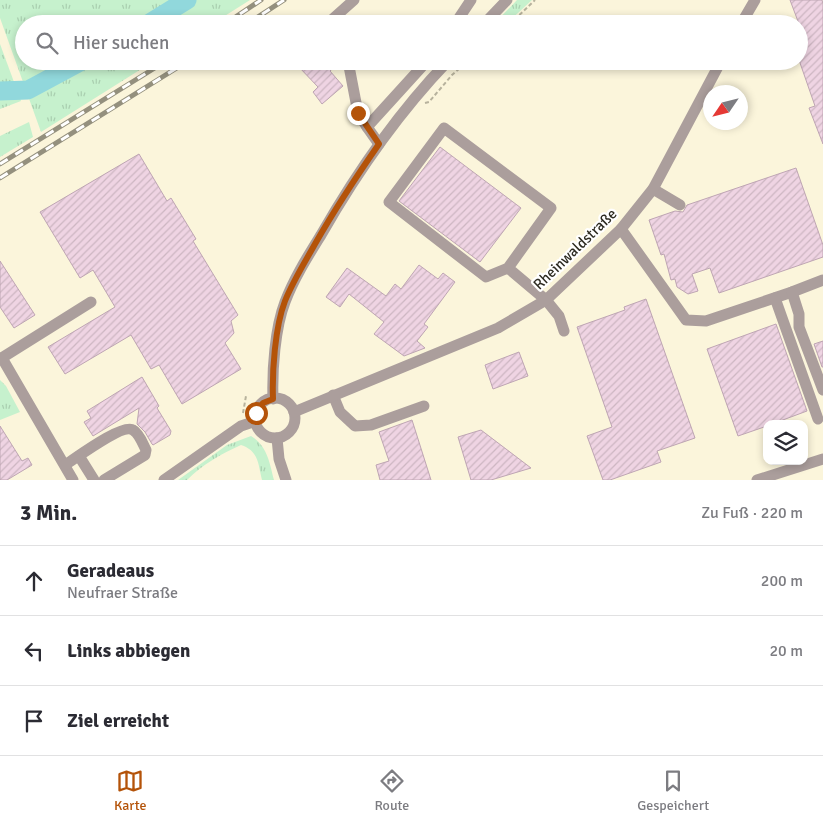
<!DOCTYPE html>
<html lang="de">
<head>
<meta charset="utf-8">
<style>
  :root { --surface:#fff; --page:#f2f2f3; --text:#2b2b33; --muted:#7c7c81; --line:#e1e1e2; --accent:#b45309 }
  body { margin:0; font-family:Signika,sans-serif; background:var(--page); color:var(--text) }
  .controls { position:absolute; right:15px; bottom:15px; display:grid; overflow:hidden; border-radius:10px; box-shadow:0 2px 8px #0003 }
  .controls button { width:45px; height:45px; display:grid; place-items:center; padding:0; border:0; border-bottom:1px solid var(--line); background:var(--surface); color:var(--text); font:25px sans-serif }
  .compass { position:absolute; left:703px; top:85px; width:45px; height:45px; border-radius:50%; background:var(--surface); box-shadow:0 2px 8px #0003; rotate:235deg }
  .stop { position:absolute; width:15px; height:15px; margin:-11px; border:4px solid #b45309; border-radius:50%; background:#fff }
  .stop.end { background:#b45309; border-color:#fff; box-shadow:0 1px 5px #0008 }
  .list { margin:0; padding:0; list-style:none }
  h2 { display:flex; justify-content:space-between; align-items:center; height:65px; margin:0; padding:0 20px; font-size:21px }
  h2 small { font-size:16px; font-weight:400; color:var(--muted) }
  .list li { display:grid; grid-template-columns:32px 1fr auto; gap:15px; align-items:center; box-sizing:border-box; height:70px; padding:0 20px; border-top:1px solid var(--line) }
  .list b { display:block; font-size:19px; white-space:nowrap }
  .list p { margin:0; font-size:16px; white-space:nowrap; color:var(--muted) }
  .list em { font-size:16px; font-style:normal; color:var(--muted) }
  .icon { flex:none; width:28px; height:28px; fill:none; stroke:currentColor; stroke-width:2; stroke-linecap:round; stroke-linejoin:round }
  .map { position:relative; flex:none; width:823px; height:480px; overflow:hidden }
  .search { position:absolute; background:var(--surface); box-shadow:0 2px 8px #0003; left:15px; right:15px; top:15px; height:55px; display:flex; align-items:center; gap:12px; box-sizing:border-box; padding:0 18px; border-radius:28px; color:var(--muted); font-size:19px }
  .sheet { height:275px; background:var(--surface) }
  nav { display:flex; justify-content:space-around; align-items:center; box-sizing:border-box; height:70px; border-top:1px solid var(--line); background:var(--surface); font-size:14px; color:var(--muted) }
  nav a { display:grid; justify-items:center; gap:2px }
  nav .on { color:var(--accent) }
  .map>svg:first-child { display:block }
</style>
</head>
<body>
<div class="map">
<svg width="823" height="480" viewBox="0 0 823 480">
  <defs>
    <pattern id="grass-tufts" width="24" height="20" patternUnits="userSpaceOnUse" patternTransform="scale(1.25)"><rect width="24" height="20" fill="#c6f1cd"/><path d="M3 7l-1-3M5 7V3M7 7l1-3M15 17l-1-3M17 17v-4M19 17l1-3" fill="none" stroke="#aacfb0"/></pattern>
    <pattern id="building-hatch" width="6" height="6" patternUnits="userSpaceOnUse" patternTransform="scale(1.25)"><rect width="6" height="6" fill="#efd4e3"/><path d="M-1 1l2-2M0 6l6-6M5 7l2-2" fill="none" stroke="#cdb6c2"/></pattern>
  </defs>
  <rect width="100%" height="100%" fill="#fbf5db"/>
  <g fill="url(#grass-tufts)">
    <polygon points="0,0 250,0 212,24 24,24 24,61 154,61 41,132 0,18"/>
    <polygon points="517,0 532,0 506,24 494,24"/>
    <polygon points="0,44 21,101 0,109"/>
    <polygon points="29,122 33,137 0,157 0,136"/>
    <polygon points="0,380 6,386 20,412 0,420"/>
    <path d="M251,436C267,445 270,464 274,480H262C258,464 259,451 241,445C221,454 203,464 187,480H178L227,445Z"/>
  </g>
  <g fill="none" stroke-linecap="round" stroke-linejoin="round">
    <g stroke="#91d8dc" stroke-width="19">
      <polyline points="148,24 187,0"/>
      <polyline points="0,91 28,90 82,61"/>
    </g>
  </g>
  <g fill="url(#building-hatch)" stroke="#bea5b3">
    <polygon points="790,0 822,0 823,4 823,144 809,108 815,106 799,60 799,24"/>
    <polygon points="304,61 341,61 330,71 343,86 322,104 313,92 318,87 298,66"/>
    <polygon points="440,147 521,208 480,262 399,201"/>
    <polygon points="139,154 167,201 171,198 196,239 193,241 238,315 231,321 234,333 225,343 241,369 182,404 159,365 151,369 131,335 65,374 48,347 115,307 93,270 80,278 40,212"/>
    <polygon points="796,168 823,245 823,257 719,293 710,268 692,274 698,291 688,294 677,287 675,279 671,280 664,254 661,255 649,220 675,211 683,212 687,205"/>
    <polygon points="0,261 35,315 14,328 0,307"/>
    <polygon points="419,265 438,279 443,273 455,282 424,324 428,327 417,341 425,348 404,356 374,334 384,322 349,294 340,307 326,297 347,268 386,296 395,284 401,289"/>
    <polygon points="646,299 695,438 657,451 661,462 610,480 603,480 587,436 612,427 577,327 625,310 624,307"/>
    <polygon points="776,324 807,411 772,424 767,424 767,426 738,436 707,349"/>
    <polygon points="823,341 823,367 822,367 814,344"/>
    <polygon points="519,352 528,376 493,389 485,365"/>
    <polygon points="142,377 159,406 157,408 171,431 170,435 153,445 152,444 145,432 137,424 139,408 93,436 84,422 91,418 87,411"/>
    <polygon points="412,420 431,480 380,480 376,465 389,461 379,432"/>
    <polygon points="0,426 22,461 28,458 32,465 7,480 0,480"/>
    <polygon points="481,430 531,468 491,480 471,480 458,437"/>
  </g>
  <g fill="none" stroke-linecap="round" stroke-linejoin="round">
    <g stroke="#b7b29d" stroke-width="2" stroke-dasharray="4 2.5" stroke-linecap="butt">
      <polyline points="510,24 535,0"/>
      <polyline points="425,103 429,102 452,75 468,61"/>
      <polyline points="243,413 246,396"/>
    </g>
    <g stroke="#ab9e9c" stroke-width="11">
      <polyline points="327,24 354,0"/>
      <polyline points="455,24 471,0"/>
      <polyline points="484,24 507,0"/>
      <polyline points="741,24 755,0"/>
      <polyline points="348,61 358,113 367,127"/>
      <polyline points="379,144 367,127 427,61"/>
      <polyline points="653,189 680,205"/>
      <polyline points="621,229 686,320 706,321 792,292 823,280"/>
      <polyline points="508,268 486,277 389,202 444,128 551,208 508,268 546,300 559,316 564,331"/>
      <polyline points="792,292 799,314 799,327 823,390"/>
      <polyline points="775,298 818,419"/>
      <polyline points="2,358 73,480"/>
      <polyline points="0,359 91,302"/>
      <polyline points="333,395 340,412 355,426 371,425 424,406"/>
      <circle cx="275" cy="418" r="20"/>
      <path d="M273,399C272,370 275,328 285,302C294,278 308,256 321,235C357,172 398,113 448,61"/>
      <polyline points="294,412 498,328 546,300 621,229 653,189 721,61"/>
      <polyline points="277,438 279,459 286,480"/>
      <polyline points="79,456 94,480"/>
      <path d="M65,465C76,458 123,423 133,430C139,433 143,444 146,450L145,455L104,480"/>
      <polyline points="164,480 241,426 256,421"/>
      <polyline points="757,480 823,459"/>
    </g>
    <g stroke="#94907e" stroke-width="5">
      <g id="rail">
        <polyline points="225,24 261,0"/>
        <polyline points="247,24 284,0"/>
        <polyline points="0,164 166,61"/>
        <polyline points="0,178 188,61"/>
      </g>
    </g>
    <use href="#rail" stroke="#fff" stroke-width="3" stroke-dasharray="9" stroke-linecap="butt"/>
  </g>
  <g fill="none" stroke-linecap="round" stroke-linejoin="round">
    <path stroke="#b45309" stroke-width="6" d="M256,413L263,403L273,399C272,371 275,327 285,301C293,281 305,262 315,244C335,209 356,177 379,144L358,113"/>
  </g>
  <g text-anchor="middle" stroke-width="4.5" stroke-linejoin="round" paint-order="stroke">
    <g font-size="15" fill="#2d2b21" stroke="#fff">
      <text transform="translate(575 249) rotate(-44)" y="5">Rheinwaldstraße</text>
    </g>
  </g>
</svg>
<div class="controls">
<button><svg class="icon" aria-label="layers" viewBox="0 0 24 24"><path d="M12 4l9 5-9 5-9-5zM3 14l9 5 9-5"/></svg></button>
</div>
<svg class="compass" viewBox="-18 -18 36 36"><path d="M0-13l5 13h-10z" fill="#e53935"/><path d="M0 13l5-13h-10z" fill="#7c7c81"/></svg>
<div class="stop" style="left:256px;top:413px"></div>
<div class="stop end" style="left:358px;top:113px"></div>
<div class="search"><svg class="icon" aria-label="search" viewBox="0 0 24 24"><circle cx="10" cy="10" r="6"/><path d="M15 15l6 6"/></svg>Hier suchen</div>
</div>
<section class="sheet">
<h2>3 Min.<small>Zu Fuß · 220 m</small></h2>
<ul class="list">
<li><svg class="icon" aria-label="ahead" viewBox="0 0 24 24"><path d="M12 20V5M6 11l6-6 6 6"/></svg><div><b>Geradeaus</b><p>Neufraer Straße</p></div><em>200 m</em></li>
<li><svg class="icon" aria-label="left" viewBox="0 0 24 24"><path d="M17 20v-9H6M10 6l-5 5 5 5"/></svg><div><b>Links abbiegen</b></div><em>20 m</em></li>
<li><svg class="icon" aria-label="arrive" viewBox="0 0 24 24"><path d="M6 21V4h12l-3 4 3 4H6"/></svg><div><b>Ziel erreicht</b></div></li>
</ul>
</section>
<nav>
<a class="on"><svg class="icon" aria-label="map" viewBox="0 0 24 24"><path d="M3 6l6-2 6 2 6-2v14l-6 2-6-2-6 2zM9 4v14M15 6v14"/></svg>Karte</a>
<a><svg class="icon" aria-label="directions" viewBox="0 0 24 24"><path d="M12 3l9 9-9 9-9-9zM9 14v-3h6M13 9l2 2-2 2"/></svg>Route</a>
<a><svg class="icon" aria-label="saved" viewBox="0 0 24 24"><path d="M7 4h10v16l-5-4-5 4z"/></svg>Gespeichert</a>
</nav>
</body>
</html>
